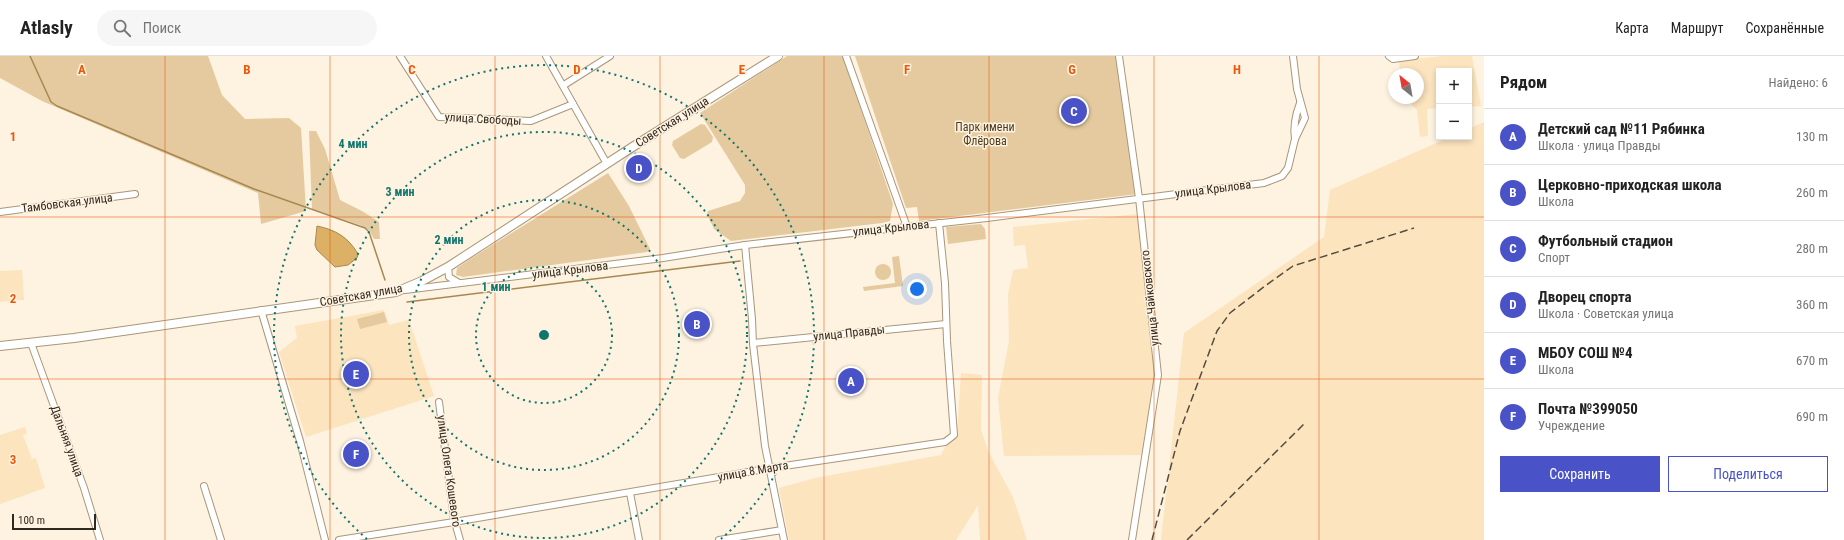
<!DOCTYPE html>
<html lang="ru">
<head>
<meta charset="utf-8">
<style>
  :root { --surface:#fff; --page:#f6f6f6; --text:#222; --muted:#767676; --line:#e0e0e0; --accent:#4a52c7 }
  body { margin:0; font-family:"Roboto Condensed",sans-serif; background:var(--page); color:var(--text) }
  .controls { position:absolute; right:12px; top:12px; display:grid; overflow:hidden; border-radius:0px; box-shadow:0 2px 6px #0003 }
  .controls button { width:36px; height:36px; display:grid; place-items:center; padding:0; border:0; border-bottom:1px solid var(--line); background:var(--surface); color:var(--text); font:20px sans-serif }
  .compass { position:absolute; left:1388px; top:12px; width:36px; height:36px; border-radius:50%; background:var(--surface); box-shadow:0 2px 6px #0003; rotate:329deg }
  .scale { position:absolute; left:12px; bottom:10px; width:84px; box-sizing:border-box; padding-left:4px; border:2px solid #30291e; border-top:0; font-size:11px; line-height:14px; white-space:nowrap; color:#30291e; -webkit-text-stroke:3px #fef2e0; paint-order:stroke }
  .you { position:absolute; left:917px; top:233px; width:14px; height:14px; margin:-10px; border:3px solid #fff; border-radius:50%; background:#1a73e8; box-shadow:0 0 0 6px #1a73e833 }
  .badge { display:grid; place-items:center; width:26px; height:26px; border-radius:50%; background:var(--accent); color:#fff; font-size:13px; font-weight:700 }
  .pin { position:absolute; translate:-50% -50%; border:2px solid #fff; box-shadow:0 1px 4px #0006 }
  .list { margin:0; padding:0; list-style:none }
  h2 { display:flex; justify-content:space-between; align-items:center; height:52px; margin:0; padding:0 16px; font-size:17px }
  h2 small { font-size:13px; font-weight:400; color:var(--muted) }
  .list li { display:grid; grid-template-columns:26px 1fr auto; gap:12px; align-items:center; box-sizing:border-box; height:56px; padding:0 16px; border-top:1px solid var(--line) }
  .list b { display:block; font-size:15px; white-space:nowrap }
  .list p { margin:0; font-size:13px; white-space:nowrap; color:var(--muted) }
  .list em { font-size:13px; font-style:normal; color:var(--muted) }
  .actions { display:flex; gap:8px; padding:12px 16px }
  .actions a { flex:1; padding:9px 0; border:1px solid var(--accent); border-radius:0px; text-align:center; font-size:14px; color:var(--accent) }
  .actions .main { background:var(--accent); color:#fff }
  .icon { flex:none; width:22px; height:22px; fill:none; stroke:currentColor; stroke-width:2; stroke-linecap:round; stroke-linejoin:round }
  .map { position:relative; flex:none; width:1484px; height:484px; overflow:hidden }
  header { display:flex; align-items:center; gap:24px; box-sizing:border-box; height:56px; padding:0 20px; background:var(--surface); border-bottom:1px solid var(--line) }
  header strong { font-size:19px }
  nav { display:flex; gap:22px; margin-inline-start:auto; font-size:14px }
  .search { width:280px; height:36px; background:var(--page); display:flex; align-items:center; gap:10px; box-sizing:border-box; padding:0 14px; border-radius:22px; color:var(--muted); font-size:15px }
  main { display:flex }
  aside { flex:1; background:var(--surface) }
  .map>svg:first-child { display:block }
</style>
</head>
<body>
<header>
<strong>Atlasly</strong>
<div class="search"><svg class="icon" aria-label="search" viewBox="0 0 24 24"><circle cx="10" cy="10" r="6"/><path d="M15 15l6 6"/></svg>Поиск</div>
<nav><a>Карта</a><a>Маршрут</a><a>Сохранённые</a></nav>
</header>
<main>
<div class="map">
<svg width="1484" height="484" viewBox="0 0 1484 484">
  <rect width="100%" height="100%" fill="#fef2e0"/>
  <g fill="#fbe4be">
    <polygon points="1443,0 1472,0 1481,50 1469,51 1469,15 1439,15 1439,52 1427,53 1428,80 1420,81 1417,54 1405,42 1418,42 1418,18 1400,18 1399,5"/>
    <polygon points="1484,66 1484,484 1161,484 1184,277 1324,181 1330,134 1450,81 1469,81 1469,73"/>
    <polygon points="1138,158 1155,306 1148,399 1004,400 998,342 1009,285 1008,239 1013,214 1028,212 1025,189 1014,190 1013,171"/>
    <polygon points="22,214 24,244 0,246 0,215"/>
    <polygon points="384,254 389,269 409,264 434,340 306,381 279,296 297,282 295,270"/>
    <polygon points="961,317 982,319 981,374 989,397 1013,441 1027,484 980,484 978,449 956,484 789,484 779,432 815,422 941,399 950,381 957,380"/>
    <polygon points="25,371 27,377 23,379 32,403 36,402 45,432 0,448 0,379"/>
  </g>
  <g fill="#e4ca9e">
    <polygon points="0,0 208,0 222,39 245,63 289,62 301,72 306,155 261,168 258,137 42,45 0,22"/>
    <polygon points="787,0 843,0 893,148 890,165 882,167 731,185 714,173 707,158 708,155 740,145 745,137 745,129 700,57"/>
    <polygon points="855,0 1117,0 1137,138 919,165 917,151 906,152"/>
    <polygon points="701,68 705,69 713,81 712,86 684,103 680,102 672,89 673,85"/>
    <polygon points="309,75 316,75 325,93 340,144 362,155 379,166 380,183 374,183 369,174 360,169 312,153"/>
    <polygon points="608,117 629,150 650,193 647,196 463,221 456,219 457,212 470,203"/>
    <polygon points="981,168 985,173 986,183 948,188 946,171"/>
    <polygon points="899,200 903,230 864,235 863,231 895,227 892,201"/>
    <circle cx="883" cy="216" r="8"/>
    <polygon points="384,256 387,266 360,273 357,263"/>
  </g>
  <path fill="#dcb165" stroke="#a88850" d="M317,170C336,174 348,181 358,198L357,202L348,209L335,211L317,194L315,189Z"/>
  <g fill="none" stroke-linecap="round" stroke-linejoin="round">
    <g stroke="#a88850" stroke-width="1.5">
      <polyline points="30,0 51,46 57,50 254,133 365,172 369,176 385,224"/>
      <polyline points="407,246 740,205"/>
    </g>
    <g stroke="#a9977a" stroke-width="8">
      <g id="minor">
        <polyline points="400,0 439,61 531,65 573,48"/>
        <polyline points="546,0 607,108"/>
        <polyline points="846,0 907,171"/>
        <polyline points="1119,0 1139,142 1158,319 1132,484"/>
        <polyline points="1389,0 1393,3 1415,0"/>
        <polyline points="564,29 610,0"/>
        <path d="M1295,83C1293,70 1295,60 1300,47"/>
        <polyline points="0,156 135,138"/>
        <polyline points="745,189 752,263 753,288 765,390 784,484"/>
        <polyline points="448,211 449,221 459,227"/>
        <polyline points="405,234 663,202 745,189 987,162 1264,127 1282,120 1288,112 1295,83 1305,62 1297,33 1293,0"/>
        <polyline points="261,254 300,385 325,484"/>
        <polyline points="31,287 84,432 100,484"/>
        <polyline points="753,287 946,268"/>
        <polyline points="439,346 454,463 460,484"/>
        <polyline points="204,430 221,484"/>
        <polyline points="630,437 639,484"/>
        <polyline points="339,484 454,466 771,412 945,386 954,379 947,285 945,227 939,167"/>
        <polyline points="719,484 782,474"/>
      </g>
    </g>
    <g stroke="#a9977a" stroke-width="10">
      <polyline id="secondary" points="0,290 74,282 396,236 422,225 448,211 634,90 778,0"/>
    </g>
    <use href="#minor" stroke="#fff" stroke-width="6"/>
    <use href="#secondary" stroke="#fff" stroke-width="8"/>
    <g stroke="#544c40" stroke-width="1.5" stroke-dasharray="8 4" stroke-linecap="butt">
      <polyline points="1152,484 1180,375 1217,275 1230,257 1265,230 1293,210 1414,172"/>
      <polyline points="1187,484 1304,368"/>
    </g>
  </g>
  <path fill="none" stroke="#e8590c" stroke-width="1" stroke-opacity="0.55" d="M165,0V484M330,0V484M495,0V484M660,0V484M824,0V484M989,0V484M1154,0V484M1319,0V484M0,161H1484M0,323H1484"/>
  <g fill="none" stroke="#0f766e" stroke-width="2" stroke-dasharray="2 4">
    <circle cx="544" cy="279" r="68"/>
    <circle cx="544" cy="279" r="135"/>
    <circle cx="544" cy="279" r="203"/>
    <path d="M367 483A270 270 0 1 1 721 483"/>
  </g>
  <g text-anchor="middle" stroke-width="3" stroke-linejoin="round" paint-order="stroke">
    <g font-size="12" fill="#30291e" stroke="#fef2e0">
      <text transform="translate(483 63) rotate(3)" y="4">улица Свободы</text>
      <text transform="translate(672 66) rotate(-32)" y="4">Советская улица</text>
      <text transform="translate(1213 133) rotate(-7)" y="4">улица Крылова</text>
      <text transform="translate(67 147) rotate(-7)" y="4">Тамбовская улица</text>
      <text transform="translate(891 172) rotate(-6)" y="4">улица Крылова</text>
      <text transform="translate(570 214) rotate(-7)" y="4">улица Крылова</text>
      <text transform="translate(361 239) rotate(-10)" y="4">Советская улица</text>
      <text transform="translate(1150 242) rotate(-96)" y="4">улица Чайковского</text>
      <text transform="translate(849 277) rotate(-6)" y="4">улица Правды</text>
      <text transform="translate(67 385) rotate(70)" y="4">Дальняя улица</text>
      <text transform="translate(449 415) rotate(82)" y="4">улица Олега Кошевого</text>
      <text transform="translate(753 415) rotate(-10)" y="4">улица 8 Марта</text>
    </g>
    <g font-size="12" fill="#4d3a1a" stroke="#fef2e0">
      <text x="985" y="75">Парк имени<tspan x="985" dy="14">Флёрова</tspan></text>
    </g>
  </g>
  <g font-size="13" text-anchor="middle" font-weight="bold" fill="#e8590c" stroke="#fef2e0" stroke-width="3" stroke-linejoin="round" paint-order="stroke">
    <text x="82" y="18">A</text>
    <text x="247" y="18">B</text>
    <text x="412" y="18">C</text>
    <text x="577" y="18">D</text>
    <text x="742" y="18">E</text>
    <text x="907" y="18">F</text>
    <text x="1072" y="18">G</text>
    <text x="1237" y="18">H</text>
    <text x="13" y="85">1</text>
    <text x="13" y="247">2</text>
    <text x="13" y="408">3</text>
  </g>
  <circle cx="544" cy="279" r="6" fill="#0f766e" stroke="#fef2e0" stroke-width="2"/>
  <g font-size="12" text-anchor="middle" font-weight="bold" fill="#0f766e" stroke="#fef2e0" stroke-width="3" stroke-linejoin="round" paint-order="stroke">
    <text x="353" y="92">4 мин</text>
    <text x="400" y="140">3 мин</text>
    <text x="449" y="188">2 мин</text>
    <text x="496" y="235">1 мин</text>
  </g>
</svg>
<div class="controls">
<button>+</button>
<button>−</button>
</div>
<svg class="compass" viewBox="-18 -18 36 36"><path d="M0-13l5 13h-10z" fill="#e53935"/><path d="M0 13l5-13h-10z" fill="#767676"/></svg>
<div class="scale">100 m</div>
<div class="you"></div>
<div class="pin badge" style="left:851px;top:325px">A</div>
<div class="pin badge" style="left:697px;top:268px">B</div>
<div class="pin badge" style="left:1074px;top:55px">C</div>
<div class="pin badge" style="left:639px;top:112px">D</div>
<div class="pin badge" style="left:356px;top:318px">E</div>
<div class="pin badge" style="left:356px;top:398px">F</div>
</div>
<aside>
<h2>Рядом<small>Найдено: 6</small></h2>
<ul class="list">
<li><span class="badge">A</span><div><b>Детский сад №11 Рябинка</b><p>Школа · улица Правды</p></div><em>130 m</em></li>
<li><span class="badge">B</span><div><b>Церковно-приходская школа</b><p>Школа</p></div><em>260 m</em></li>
<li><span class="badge">C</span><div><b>Футбольный стадион</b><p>Спорт</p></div><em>280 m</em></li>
<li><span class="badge">D</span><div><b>Дворец спорта</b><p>Школа · Советская улица</p></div><em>360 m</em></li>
<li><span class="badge">E</span><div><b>МБОУ СОШ №4</b><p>Школа</p></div><em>670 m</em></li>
<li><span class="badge">F</span><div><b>Почта №399050</b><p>Учреждение</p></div><em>690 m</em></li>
</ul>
<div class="actions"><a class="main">Сохранить</a><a>Поделиться</a></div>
</aside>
</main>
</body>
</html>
